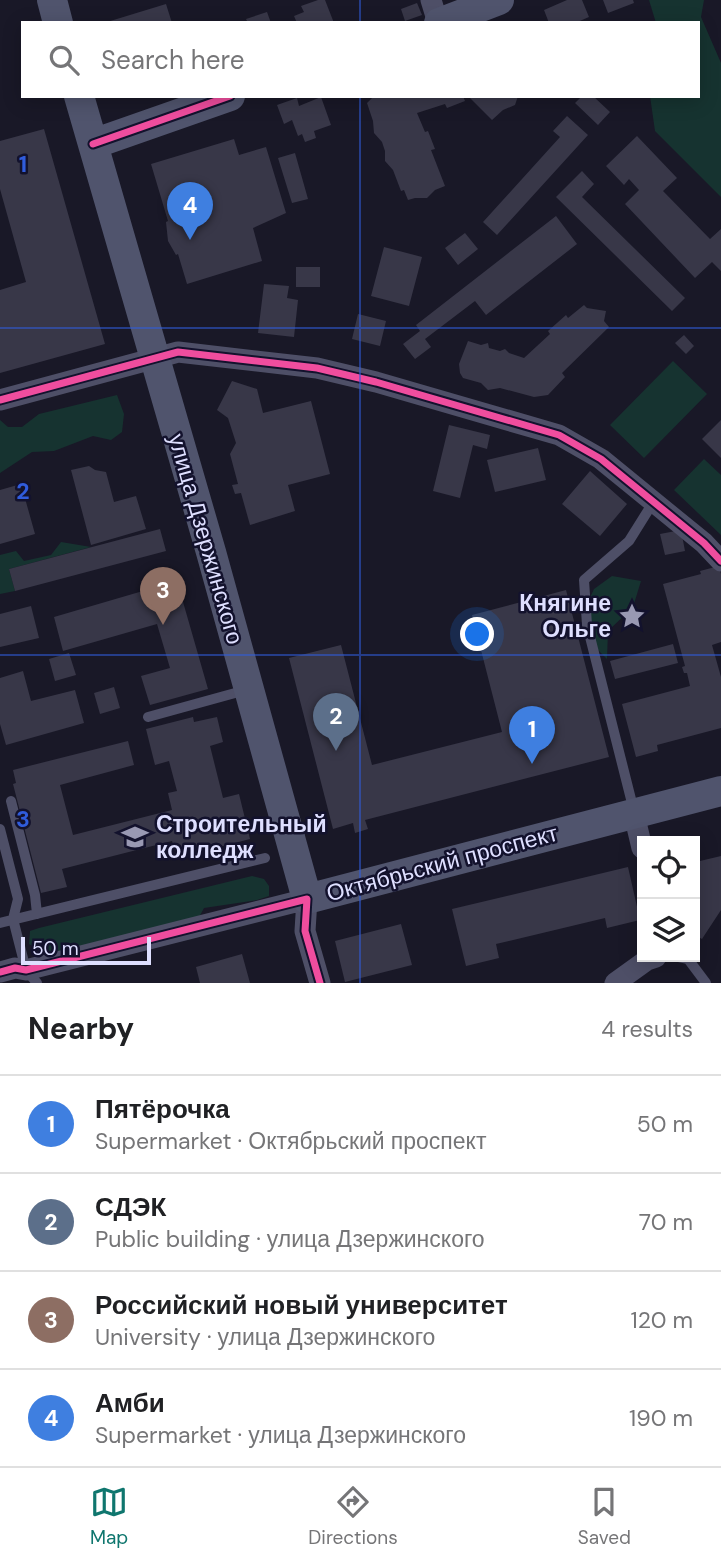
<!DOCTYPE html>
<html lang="en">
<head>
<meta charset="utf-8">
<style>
	:root { --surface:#fff; --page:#f6f6f6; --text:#202124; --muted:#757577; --line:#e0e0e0; --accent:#0f766e }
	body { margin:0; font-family:"DM Sans",sans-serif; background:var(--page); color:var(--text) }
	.controls { position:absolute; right:21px; bottom:21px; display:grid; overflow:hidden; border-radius:0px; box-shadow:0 4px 18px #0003 }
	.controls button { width:63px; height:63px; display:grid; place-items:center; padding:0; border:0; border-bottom:2px solid var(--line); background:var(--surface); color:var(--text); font:35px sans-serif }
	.scale { position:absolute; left:21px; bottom:18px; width:130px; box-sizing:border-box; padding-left:7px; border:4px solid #dedfff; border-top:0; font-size:19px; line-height:24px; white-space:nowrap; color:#dedfff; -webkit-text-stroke:5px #13122d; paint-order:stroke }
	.you { position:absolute; left:478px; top:635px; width:24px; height:24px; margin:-18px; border:5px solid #fff; border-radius:50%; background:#1a73e8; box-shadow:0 0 0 10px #1a73e833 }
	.badge { display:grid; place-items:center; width:46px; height:46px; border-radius:50%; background:var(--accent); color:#fff; font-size:23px; font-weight:700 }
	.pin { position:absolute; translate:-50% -58px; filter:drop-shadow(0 2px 4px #0008) }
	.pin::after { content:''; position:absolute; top:37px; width:24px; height:21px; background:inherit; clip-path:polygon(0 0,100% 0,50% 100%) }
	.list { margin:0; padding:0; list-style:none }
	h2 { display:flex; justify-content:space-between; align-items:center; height:91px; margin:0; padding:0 28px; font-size:30px }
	h2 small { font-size:23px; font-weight:400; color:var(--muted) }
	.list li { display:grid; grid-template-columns:46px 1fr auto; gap:21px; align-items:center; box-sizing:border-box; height:98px; padding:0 28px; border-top:2px solid var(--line) }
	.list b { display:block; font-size:26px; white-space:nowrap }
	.list p { margin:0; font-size:23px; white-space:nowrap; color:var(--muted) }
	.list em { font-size:23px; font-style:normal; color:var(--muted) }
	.icon { flex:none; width:38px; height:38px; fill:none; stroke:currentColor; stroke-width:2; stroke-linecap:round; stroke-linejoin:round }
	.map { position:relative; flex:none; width:721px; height:983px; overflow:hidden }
	.search { position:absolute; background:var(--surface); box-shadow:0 4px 18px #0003; left:21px; right:21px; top:21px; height:77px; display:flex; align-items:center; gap:18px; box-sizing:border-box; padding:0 24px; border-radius:0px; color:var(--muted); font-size:26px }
	.sheet { height:483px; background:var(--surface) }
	nav { display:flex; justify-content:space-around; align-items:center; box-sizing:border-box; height:98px; border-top:2px solid var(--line); background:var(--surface); font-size:19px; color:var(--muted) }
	nav a { display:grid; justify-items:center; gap:4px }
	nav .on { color:var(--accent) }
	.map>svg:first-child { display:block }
</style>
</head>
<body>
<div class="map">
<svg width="721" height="983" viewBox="0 0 721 983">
	<rect width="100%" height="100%" fill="#191827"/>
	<!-- green -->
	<path fill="#163330" d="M649,0H704L701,17L721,63V197L655,131L650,96H698V23H656Z
		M673,361L707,394L644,458L610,425Z
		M117,395L124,414L122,432L111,440L93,436L54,451L32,452L0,473V420L8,427H22L39,414Z
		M704,459L721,475V535L674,490Z
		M61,542L91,547L9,569L15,591L0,594V555L16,551L24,561L51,555Z
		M612,576L641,581L633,607L608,631L607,659L597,649L590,623L589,600L594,589Z
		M252,876L264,879L269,886V896L257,900L204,908L196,923L51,959L29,944L30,931L39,928Z"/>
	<!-- building -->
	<path fill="#383748" d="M318,0H325L334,23H297L294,16L304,12L301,6Z
		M567,0H582L589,17L575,23H549L544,10Z
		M603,0H633L634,3L608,13Z
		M417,3L422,15L405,21L401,9Z
		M166,4L172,23H107V22Z
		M267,12L271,23H248L246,19Z
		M374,96H463L465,101L447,108L445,104L417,113L425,132L428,131L435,149L431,150L445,186L435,190L427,198H415L408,200L404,190L401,191L393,170L385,161V151L382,142L374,133L373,121L367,103Z
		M468,96H518L515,105L503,110L492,120Z
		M582,96H593L610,112L598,125L575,103Z
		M321,97L331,125L314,131L316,138L305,142L302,134L298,136L292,120L284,124L277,105L297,98L299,106Z
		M567,116L588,135L497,235L483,222L560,137L553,131Z
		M44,129L105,344L0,373V290L26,282L0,189V141Z
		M637,136L677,178L663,191L710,239L721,229V271L712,262L695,278L625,204L639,190L629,179L624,185L606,166Z
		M234,139L239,155L266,147L286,213L253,228L262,261L187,284L178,254L176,255L168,241L166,222L168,221L151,164Z
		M295,153L308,199L292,203L278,158Z
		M582,171L594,184L582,197L685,298L672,311L556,197Z
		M556,216L577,244L486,315L475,301L425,339L431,347L415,359L403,344L420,331L416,325Z
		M465,233L478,249L458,265L445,248Z
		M384,247L422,257L409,306L371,296Z
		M296,267H320V287H296Z
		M264,284L289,286L287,298L298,300L294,337L258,333Z
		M584,305L587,308L606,311L604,321L609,327L562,373L565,377L548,395L534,397L500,388L488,390L481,383L463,378L460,373L459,364L468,341L481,345L488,343L489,348L500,351L505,349L509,353L524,358L550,334L548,331L566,315L568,318Z
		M358,314L386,321L380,346L352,339Z
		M684,335L694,346L686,354L675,343Z
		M232,381L257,389L263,413L311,401L330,474L288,485L295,511L250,525L241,493L235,494L232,485L238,484L230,454L236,443L228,418L217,410Z
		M721,420V458L702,439Z
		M449,425L490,435L487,449L473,445L460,498L433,491Z
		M538,448L546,480L495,492L487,460Z
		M89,466L95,470L106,472L114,502L136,496L146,529L91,545L71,470Z
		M590,471L627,504L600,536L562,504Z
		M21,484L35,534L0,544V490Z
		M160,529L166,551L15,591L9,569Z
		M681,530L685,551L665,555L660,534Z
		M719,566L721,574V642L712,645L721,677V728L657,745L658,751L636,757L622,704L690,686L687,673H684L682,667L685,666L663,584L701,574L700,571Z
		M177,581L208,689L150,705L141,676L170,668L157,624L63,651L54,617Z
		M566,590L609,757L365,820L368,829L355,833L353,823L333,829L289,658L341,645L372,765L502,732L472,615Z
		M31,606L39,638L0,647V614Z
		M673,644L678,663L615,679L610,661Z
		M69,653L76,675L55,681L49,659Z
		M23,671L31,701L75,690L84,723L6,745L0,724V678Z
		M114,687L120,708L100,714L94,693Z
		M193,717L194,722L217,717L223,742L210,746L223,798L239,794L250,839L177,858L172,841L62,869L67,887L41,893L13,784L16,783L13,770L128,741L134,765L60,785L73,835L172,810L168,793L177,791L169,761L155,765L146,729Z
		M721,856V910L702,939L695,935V870L700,861Z
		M628,867L640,920L607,928L605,918L496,944L499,958L466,966L452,909Z
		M401,924L412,965L345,982L335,941Z
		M242,954L250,983H200L196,967Z"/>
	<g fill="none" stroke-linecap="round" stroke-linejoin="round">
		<!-- lane -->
		<path stroke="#4e4f67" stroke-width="10" d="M148,717L246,690
			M11,801L35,895L37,914
			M634,811L587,625L584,580L629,541L654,501
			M0,829L18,899L13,919L26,970L37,983
			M0,923L265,858
			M679,957L688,959L706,983"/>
		<!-- street -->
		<path stroke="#4e4f67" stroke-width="21" d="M431,0L438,23
			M0,400L178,352L317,368L376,382L559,435L601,459L704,543L721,561
			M634,814L642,848
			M0,972L15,968L26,970L307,899L305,931L320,983
			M615,983L647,960L656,957"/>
		<!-- secondary -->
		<path stroke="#50546d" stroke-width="30" d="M52,0L58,23
			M439,23L499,0
			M79,96L211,552L307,899L721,791
			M93,144L230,96"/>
		<!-- cycleway casing -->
		<g stroke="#13122d" stroke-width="11">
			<path id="cycleway" d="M93,144L230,96
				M0,400L178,352L317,368L376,382L559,435L601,459L704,543L721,561
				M0,972L15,968L26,970L307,899L305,931L320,983"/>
		</g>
		<!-- cycleway -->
		<use href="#cycleway" stroke="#ef4d9e" stroke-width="7"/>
	</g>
	<!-- grid -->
	<path fill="none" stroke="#305cdc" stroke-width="2" stroke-opacity="0.55" d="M360,0V23M360,96V983M0,328H721M0,655H721"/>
	<!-- icons -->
	<defs>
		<g id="sight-bare" transform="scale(2.1)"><path d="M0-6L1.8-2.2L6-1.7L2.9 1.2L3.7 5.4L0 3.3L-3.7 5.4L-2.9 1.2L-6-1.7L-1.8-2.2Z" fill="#9999b3" stroke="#13122d" stroke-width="2.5" paint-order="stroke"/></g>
		<g id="university-bare" transform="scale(2.1)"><path d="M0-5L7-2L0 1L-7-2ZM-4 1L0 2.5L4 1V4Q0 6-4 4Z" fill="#9999b3" stroke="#13122d" stroke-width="2.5" paint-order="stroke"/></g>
	</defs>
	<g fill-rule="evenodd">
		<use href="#sight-bare" x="632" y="616"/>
		<use href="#university-bare" x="135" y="837"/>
	</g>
	<g text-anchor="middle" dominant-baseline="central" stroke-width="5" stroke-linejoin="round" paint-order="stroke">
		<!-- street labels -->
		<g font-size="23" fill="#dedfff" stroke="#13122d">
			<text transform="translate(206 539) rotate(74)">улица Дзержинского</text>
			<text transform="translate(442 863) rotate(-15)">Октябрьский проспект</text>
		</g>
		<!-- poi labels -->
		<g font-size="23" font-weight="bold" fill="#dedfff" stroke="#13122d" text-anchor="end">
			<text x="611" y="603">Княгине<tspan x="611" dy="26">Ольге</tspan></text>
			<text x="156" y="824" text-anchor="start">Строительный<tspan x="156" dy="26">колледж</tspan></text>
		</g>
	</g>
	<g font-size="23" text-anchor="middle" font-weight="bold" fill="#305cdc" stroke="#13122d" stroke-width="5" stroke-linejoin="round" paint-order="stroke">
		<text x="23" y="172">1</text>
		<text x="23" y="499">2</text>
		<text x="23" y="827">3</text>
	</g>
</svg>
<div class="controls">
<button><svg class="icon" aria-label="locate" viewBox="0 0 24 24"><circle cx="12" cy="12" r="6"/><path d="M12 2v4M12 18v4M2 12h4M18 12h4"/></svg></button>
<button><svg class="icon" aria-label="layers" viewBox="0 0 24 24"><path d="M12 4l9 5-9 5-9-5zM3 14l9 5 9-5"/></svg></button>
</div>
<div class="scale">50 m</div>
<div class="you"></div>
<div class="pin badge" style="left:532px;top:764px;background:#3f7fe0">1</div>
<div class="pin badge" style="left:336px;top:751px;background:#5c6f8a">2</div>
<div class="pin badge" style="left:163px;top:625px;background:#8d6e63">3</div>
<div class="pin badge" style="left:190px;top:240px;background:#3f7fe0">4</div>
<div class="search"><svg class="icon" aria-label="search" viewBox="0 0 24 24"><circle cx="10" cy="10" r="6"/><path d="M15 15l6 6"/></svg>Search here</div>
</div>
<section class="sheet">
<h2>Nearby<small>4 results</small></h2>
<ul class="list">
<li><span class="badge" style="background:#3f7fe0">1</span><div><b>Пятёрочка</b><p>Supermarket · Октябрьский проспект</p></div><em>50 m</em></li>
<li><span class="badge" style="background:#5c6f8a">2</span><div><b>СДЭК</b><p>Public building · улица Дзержинского</p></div><em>70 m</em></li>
<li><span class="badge" style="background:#8d6e63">3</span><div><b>Российский новый университет</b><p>University · улица Дзержинского</p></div><em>120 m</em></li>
<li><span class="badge" style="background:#3f7fe0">4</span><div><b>Амби</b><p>Supermarket · улица Дзержинского</p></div><em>190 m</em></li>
</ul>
</section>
<nav>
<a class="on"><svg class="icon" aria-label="map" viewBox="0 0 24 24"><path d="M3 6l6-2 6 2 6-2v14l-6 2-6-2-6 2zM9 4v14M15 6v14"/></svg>Map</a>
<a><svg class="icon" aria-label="directions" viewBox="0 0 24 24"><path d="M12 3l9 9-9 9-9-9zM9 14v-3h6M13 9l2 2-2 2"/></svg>Directions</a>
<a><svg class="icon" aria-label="saved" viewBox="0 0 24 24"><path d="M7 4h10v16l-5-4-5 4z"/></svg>Saved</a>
</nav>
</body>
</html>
